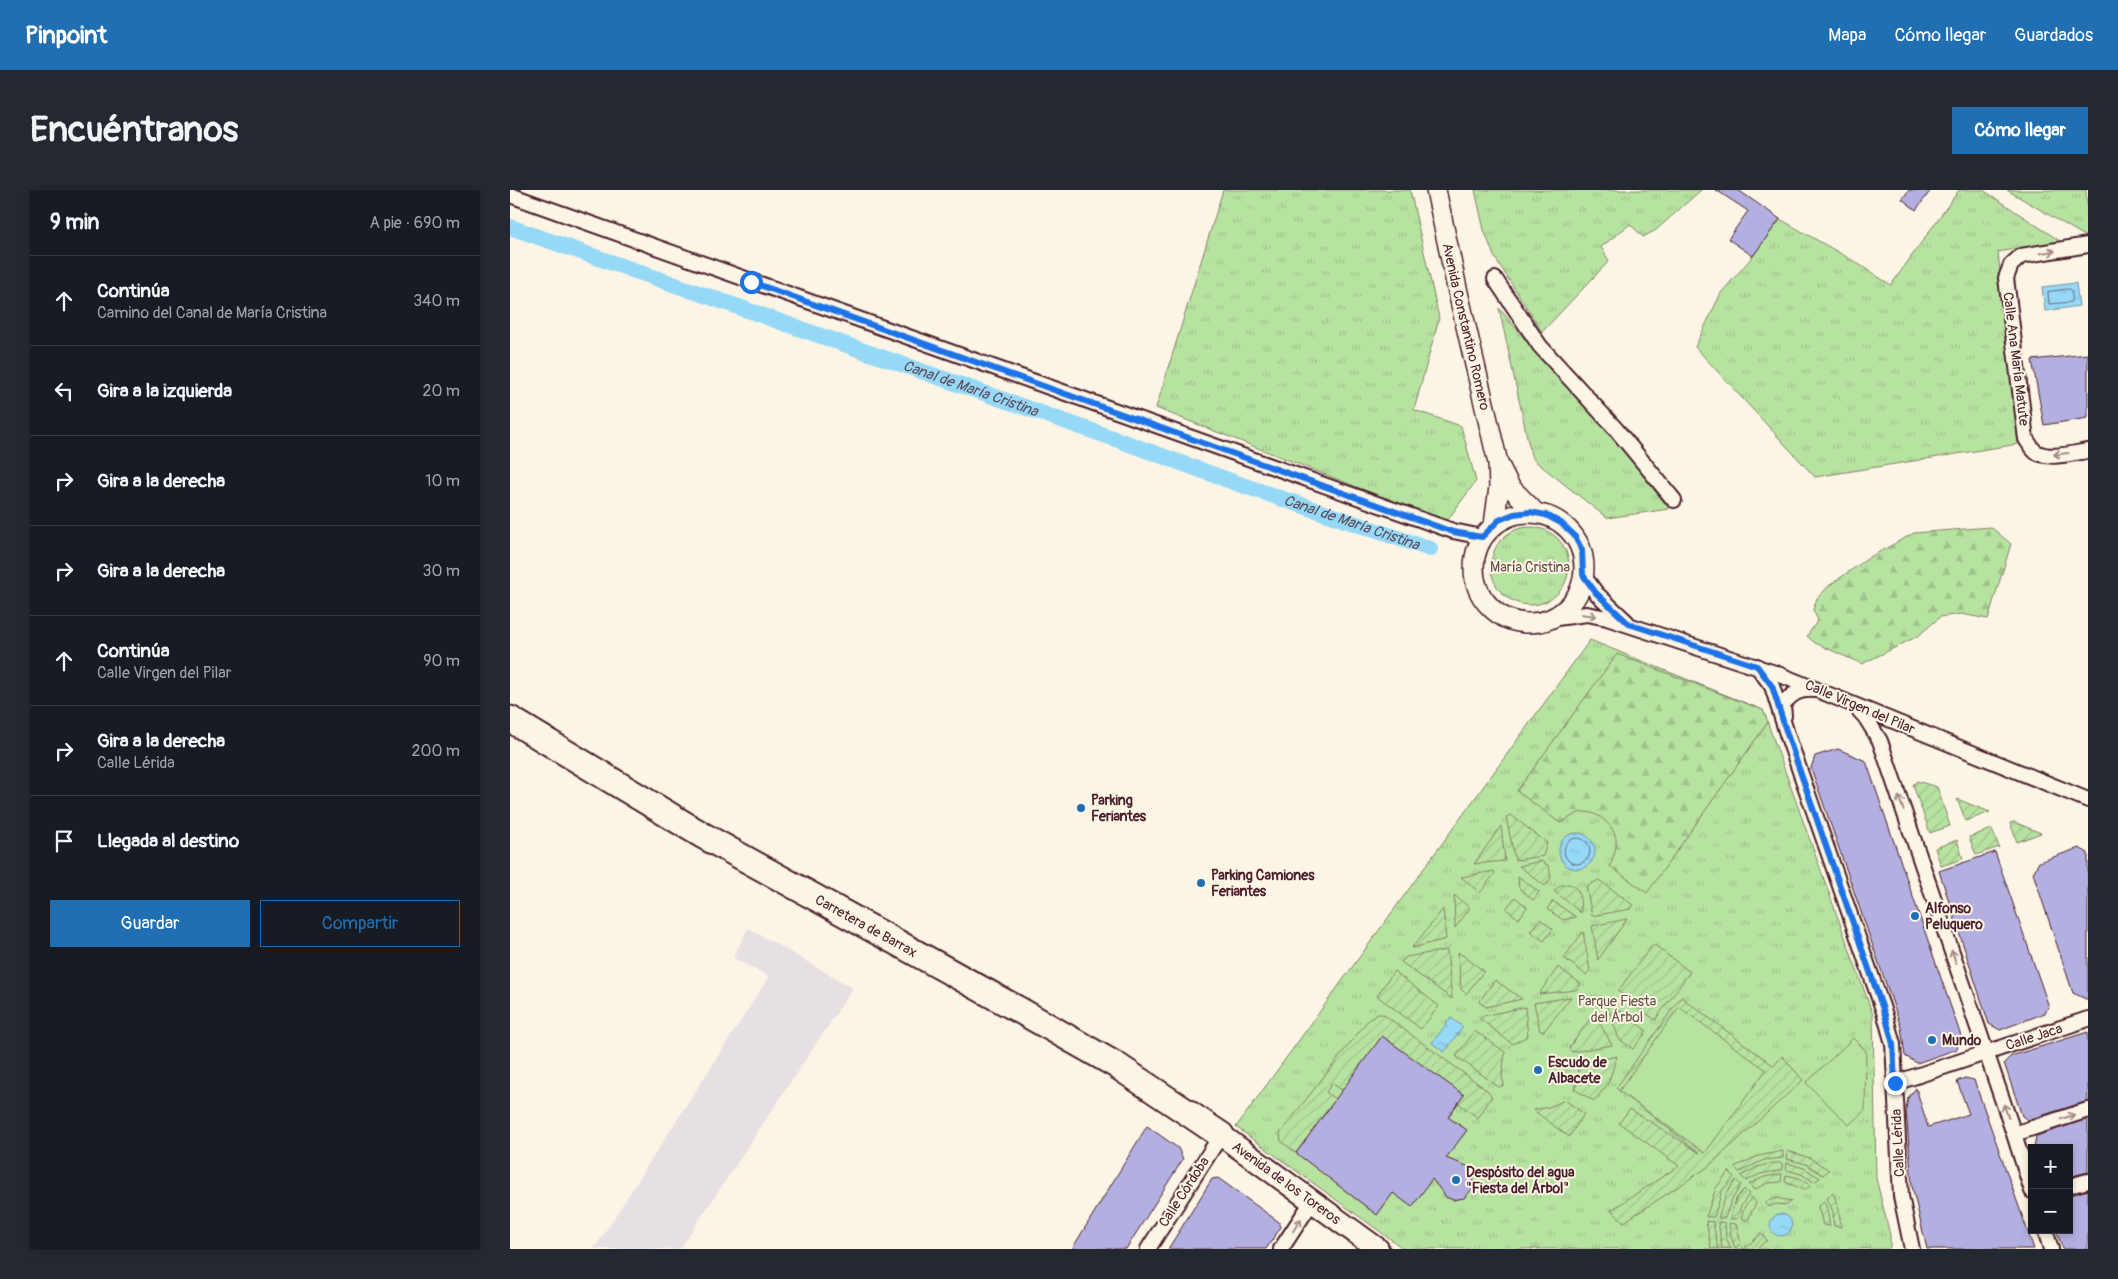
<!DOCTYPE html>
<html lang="es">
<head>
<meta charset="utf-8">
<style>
	:root { --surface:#171b24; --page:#242831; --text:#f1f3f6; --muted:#9ea1a6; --line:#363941; --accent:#1f6fb2 }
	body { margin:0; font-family:Pangolin,sans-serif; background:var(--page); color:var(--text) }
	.controls { position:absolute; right:15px; bottom:15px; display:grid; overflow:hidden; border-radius:0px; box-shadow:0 2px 8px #0003 }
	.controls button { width:45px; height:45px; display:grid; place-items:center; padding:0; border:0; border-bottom:1px solid var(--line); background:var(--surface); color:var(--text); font:25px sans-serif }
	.stop { position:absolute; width:15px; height:15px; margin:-11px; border:4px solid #1a73e8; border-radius:50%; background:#fff }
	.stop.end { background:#1a73e8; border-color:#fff; box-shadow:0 1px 5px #0008 }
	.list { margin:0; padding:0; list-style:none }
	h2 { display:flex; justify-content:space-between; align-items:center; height:65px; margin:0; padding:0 20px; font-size:21px }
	h2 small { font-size:16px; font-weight:400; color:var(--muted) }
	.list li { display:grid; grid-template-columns:32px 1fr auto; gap:15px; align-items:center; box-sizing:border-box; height:90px; padding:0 20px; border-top:1px solid var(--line) }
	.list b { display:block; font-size:19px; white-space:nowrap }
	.list p { margin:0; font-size:16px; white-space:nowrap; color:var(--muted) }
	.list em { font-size:16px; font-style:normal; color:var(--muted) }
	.actions { display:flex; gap:10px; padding:15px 20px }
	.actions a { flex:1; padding:11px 0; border:1px solid var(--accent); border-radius:0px; text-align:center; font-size:18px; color:var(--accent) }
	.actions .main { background:var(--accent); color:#fff }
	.icon { flex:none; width:28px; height:28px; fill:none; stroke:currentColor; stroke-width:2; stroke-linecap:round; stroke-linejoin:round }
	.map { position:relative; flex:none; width:1578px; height:1059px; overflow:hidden; border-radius:0px }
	header { display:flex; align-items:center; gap:30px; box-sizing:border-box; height:70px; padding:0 25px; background:var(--accent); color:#fff }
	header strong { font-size:24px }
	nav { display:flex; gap:28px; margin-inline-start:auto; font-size:18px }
	.intro { display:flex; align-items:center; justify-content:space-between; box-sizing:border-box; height:120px; padding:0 30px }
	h1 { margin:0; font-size:35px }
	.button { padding:12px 22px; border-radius:0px; background:var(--accent); color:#fff; font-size:18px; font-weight:700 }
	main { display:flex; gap:30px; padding:0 30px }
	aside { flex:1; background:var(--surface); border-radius:0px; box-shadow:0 2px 8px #0003 }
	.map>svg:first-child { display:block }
</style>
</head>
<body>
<header>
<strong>Pinpoint</strong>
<nav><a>Mapa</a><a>Cómo llegar</a><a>Guardados</a></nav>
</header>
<div class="intro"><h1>Encuéntranos</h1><a class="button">Cómo llegar</a></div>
<main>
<aside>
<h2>9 min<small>A pie · 690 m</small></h2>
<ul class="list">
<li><svg class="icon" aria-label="ahead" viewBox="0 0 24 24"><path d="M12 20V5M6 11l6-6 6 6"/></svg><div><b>Continúa</b><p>Camino del Canal de María Cristina</p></div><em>340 m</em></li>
<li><svg class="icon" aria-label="left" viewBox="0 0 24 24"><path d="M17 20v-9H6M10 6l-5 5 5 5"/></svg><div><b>Gira a la izquierda</b></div><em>20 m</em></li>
<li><svg class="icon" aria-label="right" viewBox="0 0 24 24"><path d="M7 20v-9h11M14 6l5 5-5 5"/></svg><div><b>Gira a la derecha</b></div><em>10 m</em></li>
<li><svg class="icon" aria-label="right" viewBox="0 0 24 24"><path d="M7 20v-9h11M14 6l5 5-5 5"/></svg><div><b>Gira a la derecha</b></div><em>30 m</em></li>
<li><svg class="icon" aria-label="ahead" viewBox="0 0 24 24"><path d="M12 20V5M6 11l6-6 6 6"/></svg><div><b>Continúa</b><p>Calle Virgen del Pilar</p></div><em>90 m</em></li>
<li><svg class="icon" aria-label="right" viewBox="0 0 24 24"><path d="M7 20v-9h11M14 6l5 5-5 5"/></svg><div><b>Gira a la derecha</b><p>Calle Lérida</p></div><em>200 m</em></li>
<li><svg class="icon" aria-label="arrive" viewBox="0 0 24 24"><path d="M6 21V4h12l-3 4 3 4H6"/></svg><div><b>Llegada al destino</b></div></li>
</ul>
<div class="actions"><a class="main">Guardar</a><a>Compartir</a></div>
</aside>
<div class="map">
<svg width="1578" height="1059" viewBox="0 0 1578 1059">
	<defs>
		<pattern id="grass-tufts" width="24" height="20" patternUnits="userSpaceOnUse" patternTransform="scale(1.25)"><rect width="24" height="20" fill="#b7e3a1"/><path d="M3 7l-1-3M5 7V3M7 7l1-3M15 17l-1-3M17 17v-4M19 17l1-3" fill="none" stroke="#9fc28b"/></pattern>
		<pattern id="forest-firs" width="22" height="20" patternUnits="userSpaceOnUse" patternTransform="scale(1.25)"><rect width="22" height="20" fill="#b7e3a1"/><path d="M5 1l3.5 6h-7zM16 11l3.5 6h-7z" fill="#9fc28b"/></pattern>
		<pattern id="garden-furrows" width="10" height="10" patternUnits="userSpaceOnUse" patternTransform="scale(1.25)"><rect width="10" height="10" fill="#b7e3a1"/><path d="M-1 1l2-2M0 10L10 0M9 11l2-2" fill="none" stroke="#9fc28b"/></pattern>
		<pattern id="water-ripples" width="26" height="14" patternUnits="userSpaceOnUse" patternTransform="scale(1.25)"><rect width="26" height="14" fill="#95d9f7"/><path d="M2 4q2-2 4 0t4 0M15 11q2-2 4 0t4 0" fill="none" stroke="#82bad4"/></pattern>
	</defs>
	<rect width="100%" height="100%" fill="#fcf5e5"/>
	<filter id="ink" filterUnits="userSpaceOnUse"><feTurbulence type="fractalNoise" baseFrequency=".02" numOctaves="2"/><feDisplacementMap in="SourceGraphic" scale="10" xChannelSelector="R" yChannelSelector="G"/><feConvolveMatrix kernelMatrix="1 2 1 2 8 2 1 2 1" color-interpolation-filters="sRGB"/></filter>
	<g filter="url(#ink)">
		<!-- built -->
		<path fill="#e6e0e4" d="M238,738L343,798L170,1059H84L262,782L258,786L223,768Z"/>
		<!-- grass -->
		<path fill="url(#grass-tufts)" stroke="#808166" d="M713,0H900L929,128L904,220L951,236L966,291L936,332L646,218Z
			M965,0H1191L1146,40L1133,47L1120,34L1091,57L1099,71L1032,142L984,66L974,40Z
			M1449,0H1473L1550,51L1488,62L1508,254L1305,287L1185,157L1211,103L1243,66L1270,29L1342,70L1381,95Z
			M1497,0H1576L1578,48Z
			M989,118L1038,177L1091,231L1159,319L1097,328L1025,271L1021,265Z
			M981 376a39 39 0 1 1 78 0a39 39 0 1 1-78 0Z
			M1080,450L1253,520L1363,825L1366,988L1380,1045V1057L1378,1059H894L726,937Z"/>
		<!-- forest -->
		<path fill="url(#forest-firs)" stroke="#808166" d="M1481,337L1501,354L1478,429L1451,424L1430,427L1408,446L1352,474L1305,453L1297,446L1308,430L1303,420L1307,408L1320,395L1360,367L1404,343Z
			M1107,464L1253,520L1258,532L1137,703L1100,676C1103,668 1107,658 1106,649C1104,636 1089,622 1075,622C1067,622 1058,629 1050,633L1007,601Z"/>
		<!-- garden -->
		<path fill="url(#garden-furrows)" stroke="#808166" d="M1407,591L1427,597L1440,636L1420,643L1403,595Z
			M1447,609L1480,622L1456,631Z
			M1001,625L1037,653L1033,666L1005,670L996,627Z
			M1504,632L1531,643L1507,652L1500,633Z
			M991,636L995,671L964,674Z
			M1482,639L1489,657L1466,665L1459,647Z
			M1447,650L1453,669L1431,676L1425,658Z
			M1031,671L1039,676L1041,688L1035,696L1009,676Z
			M984,681L985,683L970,703L951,687Z
			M1008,686L1029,702L1023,710L1009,698Z
			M1089,690L1123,715L1120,719L1082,726L1076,696Z
			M1058,694C1072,697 1070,711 1071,723L1044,701L1051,695Z
			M944,705L960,718L945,738Z
			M1005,707L1017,717L1009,729L996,719Z
			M1043,711L1066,727L1053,730L1037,719Z
			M933,719L936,749L902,758Z
			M1030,729L1043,739L1034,751L1020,741Z
			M1117,729L1088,770L1082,736Z
			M1073,742L1080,780L1076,785L1054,768Z
			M1143,754L1180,782L1145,830L1108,801Z
			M937,760L942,809L891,772L896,767Z
			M948,762L974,781L956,804L951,799Z
			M1048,777L1071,794L1066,800L1029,804Z
			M884,781L929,816L911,839L867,806Z
			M985,790L1012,809L976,817L969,812Z
			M1061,807L1034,841H1030L1024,813Z
			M1171,807L1264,876L1272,866L1293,890L1198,977L1114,1032L1101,1020L1169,976L1109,933L1120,919L1190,963L1106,898Z
			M1095,810L1137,841L1123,859L1109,849Z
			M1015,817L1018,846L1002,854L968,827Z
			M1084,823L1102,855L1062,862L1059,858Z
			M868,824H873L978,901L982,907L968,928L948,913L833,901L822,893L816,902L826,910L786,963L771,951L770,943L858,830Z
			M965,841L995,862L992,886L994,895L989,897L946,866Z
			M1107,866L1098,894L1084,911L1064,899L1069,886L1067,875Z
			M1055,910L1074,924L1059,947L1023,920L1039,917Z
			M1273,961V968L1254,970L1229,982L1224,977L1248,966Z
			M1278,961L1300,968L1319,980L1313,985L1296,974L1277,969Z
			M1264,973H1272V980L1250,984L1236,991L1231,986L1247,977Z
			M1277,973L1294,978L1310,988L1304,992L1291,984L1276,980Z
			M1219,981L1224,987L1212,1001L1204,1027H1196L1206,998Z
			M1272,984L1271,992L1257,993L1244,1000L1239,994L1254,987Z
			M1276,985L1289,988L1301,995L1295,1000L1275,992Z
			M1226,990L1231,995L1221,1011L1215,1028H1208L1216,1004Z
			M1234,999L1239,1004L1231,1016L1227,1029H1220L1226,1009Z
			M1323,1003L1329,1020L1331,1037L1324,1036L1323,1022L1317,1008Z
			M1242,1007L1246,1013L1238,1030L1231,1029L1234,1018Z
			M1266,1008L1282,1011L1277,1015L1266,1014L1259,1017L1255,1012Z
			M1314,1011L1317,1019L1320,1036L1313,1035L1308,1016Z
			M1196,1031L1203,1032L1208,1059H1201Z
			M1208,1032L1215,1033L1216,1047L1221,1059L1212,1058Z
			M1219,1033L1226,1034L1231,1053L1225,1058L1221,1046Z
			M1251,1044L1257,1050L1247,1059H1234Z"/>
		<!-- pitch -->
		<path fill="#b7e3a1" stroke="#808166" d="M1169,817L1256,880L1195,963L1109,901Z
			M1343,848L1356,861L1355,920L1339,935L1296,893Z"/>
		<!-- water -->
		<path fill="url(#water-ripples)" stroke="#778fa5" d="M1566,93L1569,116L1535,121L1532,97Z
			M1049 661a18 18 0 1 1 36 0a18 18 0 1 1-36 0Z
			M941,828L953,837L934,862L922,853Z
			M1260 1035a11 11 0 1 1 22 0a11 11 0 1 1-22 0Z"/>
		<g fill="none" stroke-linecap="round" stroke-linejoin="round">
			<!-- shore -->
			<path stroke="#68697d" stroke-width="1" d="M1560,99L1562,101V112L1539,114L1538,102Z
				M1054 661a13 13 0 1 1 26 0a13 13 0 1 1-26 0Z"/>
			<!-- canal -->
			<path stroke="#95d9f7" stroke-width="16" id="s1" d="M0,37L611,251L729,294L920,359"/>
		</g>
		<!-- building -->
		<path fill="#b3afe0" stroke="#4a1f2b" d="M1206,0H1228L1270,29L1243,66L1218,49L1238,21Z
			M1399,0H1421L1406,20L1392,9Z
			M1578,164V228L1534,235L1522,170Z
			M1328,559L1356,571L1451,846L1447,859L1407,873L1395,866L1391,837L1301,578L1305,566Z
			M1569,658L1578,663V810L1563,803L1523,683L1529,672Z
			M1485,662L1539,817L1535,823L1490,840L1479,834L1429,681Z
			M1578,842V911L1518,930L1512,926L1494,873L1501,866Z
			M872,846L954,905L938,927L957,940L936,968L957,976L963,984V998L954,1008L943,1010L936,1007L922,989L902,1017L883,1003L867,1025L786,963Z
			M1455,888L1464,890L1524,1059H1417L1402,996L1396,919L1398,908L1406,898L1418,937L1459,924L1447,891Z
			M1578,929V982L1559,987V958H1524L1526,946Z
			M637,936L668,958L673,969L616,1059H562Z
			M708,988L769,1032L771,1037L756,1059H658L702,989Z
			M1578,1000V1059H1553L1546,1040H1559V1005Z"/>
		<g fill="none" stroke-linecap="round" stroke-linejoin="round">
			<!-- street casing -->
			<g stroke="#4a1f2b" stroke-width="18">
				<path id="street" d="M0,5L943,341L972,347
					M1578,55L1511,66L1501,75L1496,88L1516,249C1519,253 1522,259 1526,262C1540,270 1563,263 1578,261
					M985,89L1030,156L1105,238L1164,310
					M1073,385L1086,403L1117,432
					M1039,429L1077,424L1097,428L1268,484L1578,610
					M1247,476L1262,496L1277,544L1375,825L1383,854L1391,1006L1402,1059
					M1346,517L1356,528L1370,551L1504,944L1522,1001
					M1274,526L1273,514C1283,503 1289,499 1304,500
					M1385,893L1578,829
					M1504,944L1578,920
					M1559,996L1578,991
					M1535,1040L1541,1059
					M638,1059L711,945
					M771,1059L803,1010"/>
			</g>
			<!-- secondary casing -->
			<g stroke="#4a1f2b" stroke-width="22">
				<g id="secondary">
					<path id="s2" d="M926,0L947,98L988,273L989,297L984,335"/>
					<path d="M990,277L1000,297L1026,323"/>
					<circle cx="1019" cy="378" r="55"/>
				</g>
			</g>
			<!-- primary casing -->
			<g stroke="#4a1f2b" stroke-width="25">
				<g id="primary">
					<path id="s3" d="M711,945L868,1059"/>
				</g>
			</g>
			<!-- highway casing -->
			<g stroke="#4a1f2b" stroke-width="29">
				<g id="highway">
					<path id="s4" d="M0,529L192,645L511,821L606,875L711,945"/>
				</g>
			</g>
			<!-- street -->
			<use href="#street" stroke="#fcf5e5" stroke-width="14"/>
			<!-- secondary -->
			<use href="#secondary" stroke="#fcf5e5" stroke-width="19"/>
			<!-- primary -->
			<use href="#primary" stroke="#fcf5e5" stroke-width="21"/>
			<!-- highway -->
			<use href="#highway" stroke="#fcf5e5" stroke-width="25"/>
		</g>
		<!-- one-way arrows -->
		<defs><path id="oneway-shaft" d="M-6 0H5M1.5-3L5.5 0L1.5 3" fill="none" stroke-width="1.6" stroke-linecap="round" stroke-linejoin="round" transform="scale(1.25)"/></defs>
		<g stroke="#a38a88">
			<use href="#oneway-shaft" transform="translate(1538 62) rotate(-9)"/>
			<use href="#oneway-shaft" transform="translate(1551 264) rotate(173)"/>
			<use href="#oneway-shaft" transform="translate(1079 425) rotate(6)"/>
			<use href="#oneway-shaft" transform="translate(1391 613) rotate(-109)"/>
			<use href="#oneway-shaft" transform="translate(1444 767) rotate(-109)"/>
			<use href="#oneway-shaft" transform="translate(1496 921) rotate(-109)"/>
			<use href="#oneway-shaft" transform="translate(1558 927) rotate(-18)"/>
			<use href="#oneway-shaft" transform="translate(787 1035) rotate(-57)"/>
		</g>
	</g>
	<g fill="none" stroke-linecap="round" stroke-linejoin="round" filter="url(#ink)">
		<!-- route -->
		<path stroke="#1a73e8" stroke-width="6" d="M241,92L943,342L972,347L989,330L1004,324L1020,322L1036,325L1051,333L1064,345L1072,360L1073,385L1086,403L1119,434L1247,476L1262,496L1277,544L1375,825L1383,854L1385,893"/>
	</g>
	<!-- markers -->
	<g fill="#1f6fb2" stroke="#fcf5e5" stroke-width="2">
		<circle cx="571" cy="618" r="5"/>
		<circle cx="691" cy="693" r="5"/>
		<circle cx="1405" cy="726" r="5"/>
		<circle cx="1422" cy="850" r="5"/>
		<circle cx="1028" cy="880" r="5"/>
		<circle cx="946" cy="990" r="5"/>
	</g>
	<g text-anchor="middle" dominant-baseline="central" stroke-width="4" stroke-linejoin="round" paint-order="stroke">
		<!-- street labels -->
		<g font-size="14" fill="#4a1f2b" stroke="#fcf5e5">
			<text stroke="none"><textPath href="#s2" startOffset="140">Avenida Constantino Romero</textPath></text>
			<text transform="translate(1506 169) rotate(83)">Calle Ana María Matute</text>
			<text transform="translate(1350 517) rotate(23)">Calle Virgen del Pilar</text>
			<text stroke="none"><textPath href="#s4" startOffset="412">Carretera de Barrax</textPath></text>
			<text transform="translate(1524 847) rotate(-18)">Calle Jaca</text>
			<text transform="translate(1388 953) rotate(-93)">Calle Lérida</text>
			<text stroke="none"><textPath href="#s3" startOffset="81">Avenida de los Toreros</textPath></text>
			<text transform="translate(674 1002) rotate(-57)">Calle Córdoba</text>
		</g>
		<!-- park labels -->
		<g font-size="14" fill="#655048" stroke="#fcf5e5">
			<text x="1020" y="377">María Cristina</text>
			<text x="1107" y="811">Parque Fiesta<tspan x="1107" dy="16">del Árbol</tspan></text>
		</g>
		<!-- poi labels -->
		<g font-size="14" font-weight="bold" fill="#4a1f2b" stroke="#fcf5e5" text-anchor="start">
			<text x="581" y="610">Parking<tspan x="581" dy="16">Feriantes</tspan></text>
			<text x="701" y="685">Parking Camiones<tspan x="701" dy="16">Feriantes</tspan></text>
			<text x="1415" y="718">Alfonso<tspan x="1415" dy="16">Peluquero</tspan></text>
			<text x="1432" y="850">Mundo</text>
			<text x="1038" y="872">Escudo de<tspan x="1038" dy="16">Albacete</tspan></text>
			<text x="956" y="982">Despósito del agua<tspan x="956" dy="16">"Fiesta del Árbol"</tspan></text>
		</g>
		<!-- water labels -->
		<g font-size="15" font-style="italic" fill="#5d4e5e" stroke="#fcf5e5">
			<text stroke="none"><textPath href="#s1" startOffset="488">Canal de María Cristina</textPath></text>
			<text stroke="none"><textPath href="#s1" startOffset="892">Canal de María Cristina</textPath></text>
		</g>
	</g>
</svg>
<div class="controls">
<button>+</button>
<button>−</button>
</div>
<div class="stop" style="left:241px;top:92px"></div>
<div class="stop end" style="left:1385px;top:893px"></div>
</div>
</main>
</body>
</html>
